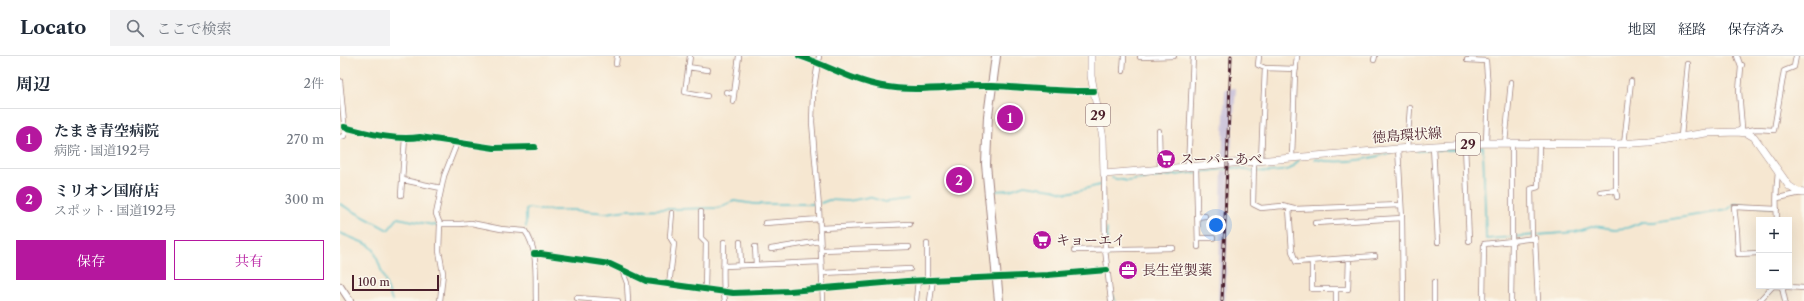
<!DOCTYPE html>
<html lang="ja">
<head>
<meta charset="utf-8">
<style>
	:root { --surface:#fff; --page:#f2f2f3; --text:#1f2937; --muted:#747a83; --line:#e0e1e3; --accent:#b5179e }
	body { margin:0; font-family:"Libre Caslon Text","Noto Serif JP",serif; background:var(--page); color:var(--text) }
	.controls { position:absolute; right:12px; bottom:12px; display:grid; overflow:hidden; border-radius:0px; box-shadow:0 4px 16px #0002 }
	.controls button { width:36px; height:36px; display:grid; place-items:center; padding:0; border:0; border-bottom:1px solid var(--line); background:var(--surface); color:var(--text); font:20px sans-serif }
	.scale { position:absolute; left:12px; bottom:10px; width:87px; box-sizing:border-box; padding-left:4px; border:2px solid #4a1f2b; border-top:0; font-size:11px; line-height:14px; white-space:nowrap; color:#4a1f2b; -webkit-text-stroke:3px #fbf7ec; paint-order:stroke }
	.you { position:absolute; left:876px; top:169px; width:14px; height:14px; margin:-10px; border:3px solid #fff; border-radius:50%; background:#1a73e8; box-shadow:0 0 0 6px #1a73e833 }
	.badge { display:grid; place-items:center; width:26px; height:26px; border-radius:50%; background:var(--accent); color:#fff; font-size:13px; font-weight:700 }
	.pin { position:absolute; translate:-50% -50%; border:2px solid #fff; box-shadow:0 1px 4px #0006 }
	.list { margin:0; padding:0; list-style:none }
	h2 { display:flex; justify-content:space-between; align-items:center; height:52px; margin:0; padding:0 16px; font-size:17px }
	h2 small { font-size:13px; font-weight:400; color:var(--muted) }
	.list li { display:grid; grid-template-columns:26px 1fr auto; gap:12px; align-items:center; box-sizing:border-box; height:60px; padding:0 16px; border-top:1px solid var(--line) }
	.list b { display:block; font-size:15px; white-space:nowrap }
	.list p { margin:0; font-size:13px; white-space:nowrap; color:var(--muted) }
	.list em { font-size:13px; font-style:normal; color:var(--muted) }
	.actions { display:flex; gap:8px; padding:12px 16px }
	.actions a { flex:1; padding:9px 0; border:1px solid var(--accent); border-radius:0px; text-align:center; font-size:14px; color:var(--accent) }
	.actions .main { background:var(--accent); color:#fff }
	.icon { flex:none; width:22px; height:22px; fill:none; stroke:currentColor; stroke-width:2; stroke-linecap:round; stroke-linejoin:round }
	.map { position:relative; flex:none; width:1464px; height:245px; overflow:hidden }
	header { display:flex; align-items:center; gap:24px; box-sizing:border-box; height:56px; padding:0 20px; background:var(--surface); border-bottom:1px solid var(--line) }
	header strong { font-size:19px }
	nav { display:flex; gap:22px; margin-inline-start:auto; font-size:14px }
	.search { width:280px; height:36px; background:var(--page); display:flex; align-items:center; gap:10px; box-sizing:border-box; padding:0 14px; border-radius:0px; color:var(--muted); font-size:15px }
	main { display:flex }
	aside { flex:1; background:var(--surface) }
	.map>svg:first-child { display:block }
</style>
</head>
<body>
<header>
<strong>Locato</strong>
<div class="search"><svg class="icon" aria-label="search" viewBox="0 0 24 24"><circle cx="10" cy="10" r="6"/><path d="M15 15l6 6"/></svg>ここで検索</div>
<nav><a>地図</a><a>経路</a><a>保存済み</a></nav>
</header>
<main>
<aside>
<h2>周辺<small>2件</small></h2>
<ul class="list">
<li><span class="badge">1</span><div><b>たまき青空病院</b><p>病院 · 国道192号</p></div><em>270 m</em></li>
<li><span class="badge">2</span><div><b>ミリオン国府店</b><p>スポット · 国道192号</p></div><em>300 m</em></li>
</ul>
<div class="actions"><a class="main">保存</a><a>共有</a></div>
</aside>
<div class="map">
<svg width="1464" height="245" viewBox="0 0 1464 245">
	<rect width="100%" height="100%" fill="#fbf7ec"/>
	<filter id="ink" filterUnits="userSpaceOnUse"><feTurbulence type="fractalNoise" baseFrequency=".025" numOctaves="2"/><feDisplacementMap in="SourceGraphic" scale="8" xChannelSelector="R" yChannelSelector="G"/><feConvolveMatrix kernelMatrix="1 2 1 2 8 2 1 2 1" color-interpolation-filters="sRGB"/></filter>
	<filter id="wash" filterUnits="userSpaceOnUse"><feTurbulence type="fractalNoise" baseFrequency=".012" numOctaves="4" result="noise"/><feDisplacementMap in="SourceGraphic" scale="16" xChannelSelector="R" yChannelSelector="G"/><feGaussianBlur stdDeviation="0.9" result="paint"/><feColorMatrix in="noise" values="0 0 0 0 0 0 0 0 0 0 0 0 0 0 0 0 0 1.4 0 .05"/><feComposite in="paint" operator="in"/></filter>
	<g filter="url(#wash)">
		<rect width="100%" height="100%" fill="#f6e7d1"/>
		<!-- industrial -->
		<path fill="#c8bfd8" d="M896,32L890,110L882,111L885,33Z
			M882,115H890L885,245H878Z"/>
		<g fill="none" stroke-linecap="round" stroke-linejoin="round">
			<!-- stream -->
			<path stroke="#4fbdc7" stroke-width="1.5" d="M1095,94H1123
				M1127,94L1143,91L1146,183L1235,176L1255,170L1274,173L1287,172L1302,166H1314L1387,154L1395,148L1433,150
				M1077,95L1091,94
				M975,103C999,109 1026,104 1050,97
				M772,122L787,125L893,112C907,115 936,118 950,113C954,111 956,107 959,104
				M653,135L670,134L684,129L713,133L727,137L760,129
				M481,147L489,144L509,145L529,141L545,146L568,143
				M0,148L48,174L58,162L98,170
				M186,171V154L189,152L200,154H234L266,157L287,154L378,152L394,145L415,148H477
				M767,173V189
				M0,177L29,189L34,194L52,245
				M768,197V201
				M773,239L775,245"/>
		</g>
	</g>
	<g filter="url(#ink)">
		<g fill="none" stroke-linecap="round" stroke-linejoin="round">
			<!-- minor casing -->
			<g stroke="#a0837e" stroke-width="6">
				<path id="minor" d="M350,0L345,36L367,40
					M459,0C487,9 513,25 542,30C578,37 614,29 651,30C685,31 720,36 754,35
					M479,0L473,38L472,66L479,152L483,245
					M919,0L918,9L925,12
					M1397,0L1401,11L1402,9
					M800,1L834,0
					M1034,4L1035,0
					M1127,4L1146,5L1148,32L1146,87
					M276,8L277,0
					M348,11L368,14
					M783,15L784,0
					M0,25L5,77L4,80L0,81
					M386,36L394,38
					M393,46L399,0
					M4,71C28,77 55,85 80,81L154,92L195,91
					M819,75L820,115
					M1404,75L1417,73L1434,74L1444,15L1454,11L1456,0
					M1397,76L1402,72L1399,35L1401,11
					M1341,80L1348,8
					M1165,87L1171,26
					M1172,87V185L1195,182L1198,245
					M1276,88V134
					M1284,88L1291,25
					M1125,89L1129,185
					M1093,90L1098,186
					M1058,92L1062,162L1063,245
					M1067,92L1070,52
					M952,101L955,18L957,0
					M921,104L925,12L956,13
					M914,105L913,148L921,152L942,150L954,153L1061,149
					M856,111L858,191
					M848,112L853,0
					M764,118L765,193L771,245
					M63,124L101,132
					M1260,136L1276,134L1277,141
					M61,139L65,82
					M1438,142L1461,137
					M949,152L952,195L956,206L1035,200
					M361,156V182L366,187L365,232
					M857,161L865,160
					M1437,164C1436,148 1436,132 1438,115
					M425,167L480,163
					M975,167L1062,162
					M100,168H120L131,167L161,173L185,175C199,194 195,223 196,245
					M480,172L570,168
					M858,182H873
					M1192,183L1191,133L1198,131L1199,88
					M384,186C384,204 382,228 385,245
					M400,186L401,209
					M587,188V224
					M415,191L416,208
					M431,193L480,185
					M481,194L569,191
					M735,194L833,192
					M1419,197L1398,198L1397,176L1394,151L1437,153
					M194,198H201L270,208L306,225L393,237L450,235L567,225L708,219L767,214
					M972,205V233H1008L1009,202
					M384,210L481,206
					M282,214L287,227L288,245
					M482,217L570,213
					M1094,226V245
					M329,229L334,188L330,181L332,157
					M1433,230L1464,232
					M1442,231L1445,245
					M237,242L278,245
					M100,245L103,217L99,195L100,168L96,158L104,120L117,87
					M576,245L578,224
					M590,245L593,223
					M996,245V233
					M1143,245L1144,188L1172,185L1171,245
					M1419,245L1433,230"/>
			</g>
			<!-- tertiary casing -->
			<g stroke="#a0837e" stroke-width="8">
				<path id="tertiary" d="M0,230L10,245"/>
			</g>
			<!-- primary casing -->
			<g stroke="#a0837e" stroke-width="8">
				<path id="primary" d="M751,0V20L763,82L764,118L1093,90L1146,87L1278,88L1309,86L1366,77L1397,76L1407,77L1414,81L1449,130L1458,136L1464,137"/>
			</g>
			<!-- trunk casing -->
			<g stroke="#a0837e" stroke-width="10">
				<path id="trunk" d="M656,0L648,60L646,108L659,245"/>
			</g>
			<!-- minor -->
			<use href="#minor" stroke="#fff" stroke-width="4.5"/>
			<!-- tertiary -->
			<use href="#tertiary" stroke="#fff" stroke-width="6"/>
			<!-- primary -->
			<use href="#primary" stroke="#fff" stroke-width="7"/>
			<!-- trunk -->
			<use href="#trunk" stroke="#fff" stroke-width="8"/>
			<!-- rail casing -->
			<g stroke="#4a1f2b" stroke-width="3">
				<path id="rail" d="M882,245L891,0"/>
			</g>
			<!-- rail -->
			<use href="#rail" stroke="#fbf7ec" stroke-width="1.5" stroke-dasharray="4.5" stroke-linecap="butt"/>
			<!-- cycleway casing -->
			<g stroke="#fbf7ec" stroke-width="8">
				<path id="cycleway" d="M459,0C487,9 513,25 542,30C578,37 614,29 651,30C685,31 720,36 754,35
					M4,71C28,77 55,85 80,81L154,92L195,91
					M194,198H201L270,208L306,225L393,237L450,235L567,225L708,219L767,214"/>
			</g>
			<!-- cycleway -->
			<use href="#cycleway" stroke="#00873e" stroke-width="6"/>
		</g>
	</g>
	<!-- icons -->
	<defs>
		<g id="supermarket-disc" transform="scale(1)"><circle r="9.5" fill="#b5179e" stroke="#fbf7ec"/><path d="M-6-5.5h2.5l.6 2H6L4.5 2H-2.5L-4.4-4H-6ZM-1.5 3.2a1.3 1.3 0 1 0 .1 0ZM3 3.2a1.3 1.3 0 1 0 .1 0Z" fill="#fff"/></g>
		<g id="office-disc" transform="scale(1)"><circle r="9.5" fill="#b5179e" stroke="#fbf7ec"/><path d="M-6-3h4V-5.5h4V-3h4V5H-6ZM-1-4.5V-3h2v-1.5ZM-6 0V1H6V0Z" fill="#fff"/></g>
	</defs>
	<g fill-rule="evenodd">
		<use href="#supermarket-disc" x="826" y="103"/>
		<use href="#supermarket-disc" x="702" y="184"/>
		<use href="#office-disc" x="788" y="214"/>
	</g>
	<g text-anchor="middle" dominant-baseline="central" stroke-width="3" stroke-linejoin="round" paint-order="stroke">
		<!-- shield labels -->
		<g fill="#fbf7ec" stroke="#7f6065" stroke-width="1">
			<rect x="746" y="48" width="24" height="22" rx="3"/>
			<rect x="1116" y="77" width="24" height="22" rx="3"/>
		</g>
		<g font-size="13" font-weight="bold" fill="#4a1f2b">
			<text x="758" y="59">29</text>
			<text x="1128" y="88">29</text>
		</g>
		<!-- street labels -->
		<g font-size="14" fill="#4a1f2b" stroke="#fbf7ec">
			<text transform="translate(1067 79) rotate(-4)">徳島環状線</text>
		</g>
		<!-- poi labels -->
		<g font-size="14" fill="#4a1f2b" stroke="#fbf7ec" text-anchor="start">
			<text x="840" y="103">スーパーあべ</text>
			<text x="716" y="184">キョーエイ</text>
			<text x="802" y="214">長生堂製薬</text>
		</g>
	</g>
</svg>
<div class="controls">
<button>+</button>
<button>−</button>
</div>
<div class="scale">100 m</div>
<div class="you"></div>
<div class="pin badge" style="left:670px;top:62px">1</div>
<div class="pin badge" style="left:619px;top:124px">2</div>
</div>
</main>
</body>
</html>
